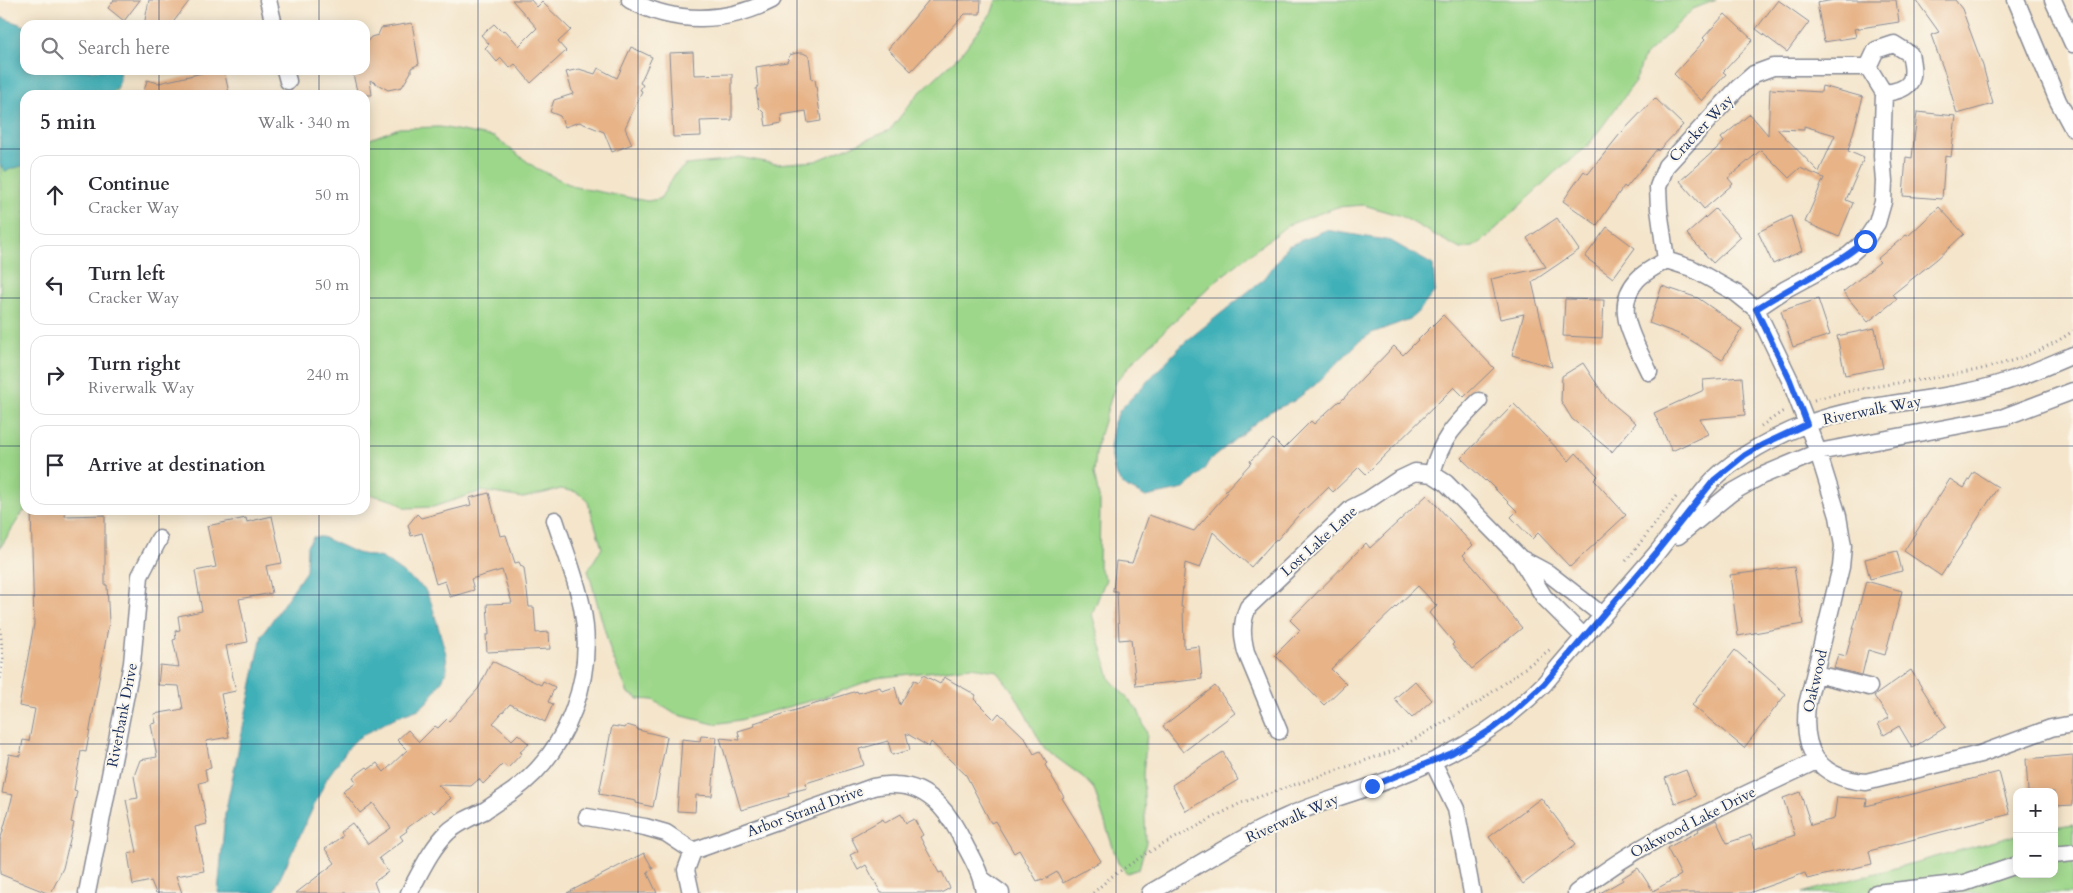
<!DOCTYPE html>
<html lang="en">
<head>
<meta charset="utf-8">
<style>
	:root { --surface:#fff; --page:#f7f7f7; --text:#2b2b33; --muted:#7c7c81; --line:#e1e1e2 }
	body { margin:0; font-family:Cardo,serif; background:var(--page); color:var(--text) }
	.controls { position:absolute; right:15px; bottom:15px; display:grid; overflow:hidden; border-radius:10px; box-shadow:0 2px 12px #0003 }
	.controls button { width:45px; height:45px; display:grid; place-items:center; padding:0; border:0; border-bottom:1px solid var(--line); background:var(--surface); color:var(--text); font:25px sans-serif }
	.stop { position:absolute; width:15px; height:15px; margin:-11px; border:4px solid #2563eb; border-radius:50%; background:#fff }
	.stop.end { background:#2563eb; border-color:#fff; box-shadow:0 1px 5px #0008 }
	.list { margin:0; padding:0; list-style:none }
	h2 { display:flex; justify-content:space-between; align-items:center; height:65px; margin:0; padding:0 20px; font-size:21px }
	h2 small { font-size:16px; font-weight:400; color:var(--muted) }
	.list li { display:grid; grid-template-columns:32px 1fr auto; gap:15px; align-items:center; box-sizing:border-box; height:80px; margin:0 10px 10px; padding:0 10px; border:1px solid var(--line); border-radius:15px }
	.list b { display:block; font-size:19px; white-space:nowrap }
	.list p { margin:0; font-size:16px; white-space:nowrap; color:var(--muted) }
	.list em { font-size:16px; font-style:normal; color:var(--muted) }
	.icon { flex:none; width:28px; height:28px; fill:none; stroke:currentColor; stroke-width:2; stroke-linecap:round; stroke-linejoin:round }
	.map { position:relative; flex:none; width:2073px; height:893px; overflow:hidden }
	.search { position:absolute; background:var(--surface); box-shadow:0 2px 12px #0003; left:20px; top:20px; width:350px; height:55px; display:flex; align-items:center; gap:12px; box-sizing:border-box; padding:0 18px; border-radius:15px; color:var(--muted); font-size:19px }
	.panel { position:absolute; background:var(--surface); box-shadow:0 2px 12px #0003; left:20px; top:90px; width:350px; height:425px; border-radius:15px }
	.map>svg:first-child { display:block }
</style>
</head>
<body>
<div class="map">
<svg width="2073" height="893" viewBox="0 0 2073 893">
	<rect width="100%" height="100%" fill="#fbf7ec"/>
	<filter id="ink" filterUnits="userSpaceOnUse"><feTurbulence type="fractalNoise" baseFrequency=".02" numOctaves="2"/><feDisplacementMap in="SourceGraphic" scale="10" xChannelSelector="R" yChannelSelector="G"/><feConvolveMatrix kernelMatrix="1 2 1 2 8 2 1 2 1" color-interpolation-filters="sRGB"/></filter>
	<filter id="wash" filterUnits="userSpaceOnUse"><feTurbulence type="fractalNoise" baseFrequency=".0096" numOctaves="4" result="noise"/><feDisplacementMap in="SourceGraphic" scale="20" xChannelSelector="R" yChannelSelector="G"/><feGaussianBlur stdDeviation="1.12" result="paint"/><feColorMatrix in="noise" values="0 0 0 0 0 0 0 0 0 0 0 0 0 0 0 0 0 1.4 0 .05"/><feComposite in="paint" operator="in"/></filter>
	<g filter="url(#wash)">
		<rect width="100%" height="100%" fill="#f4e5cb"/>
		<!-- green -->
		<path fill="#9dd78a" stroke="#5c8374" d="M996,0H1716L1693,9L1644,57L1635,82L1587,147L1555,172L1484,240L1473,247L1460,249L1401,216L1364,205L1337,207L1288,225L1218,279L1135,359L1116,382L1097,444L1094,473L1100,502L1099,567L1106,579L1092,614L1110,679L1138,710L1147,734L1143,774L1146,842L1139,869L1127,873L1118,863L1094,789L1083,777L1050,753L1041,743L1014,693L997,671L971,667L876,678L828,696L740,720L714,724L675,714L653,700L639,699L628,693L611,653L588,570L602,548L587,499L576,492L561,489L523,498L482,491L433,507L406,508L395,501L365,493V141L399,128L440,127L494,137L536,168L575,187L647,201L660,199L675,174L686,165L725,161L738,157L776,164L816,161L890,130L916,96L961,54L992,12Z
			M0,28L25,70L118,75V87L113,95H25L26,510L22,513L0,548Z
			M2073,824V893H1802L2017,835V874H2054V827Z"/>
		<!-- water -->
		<path fill="#40b0b8" stroke="#2e708b" d="M0,17L25,26V70H119C122,82 118,86 109,95H25V165L5,171L0,165Z
			M1326,230L1391,241L1433,265L1435,291L1419,311L1410,319L1372,333L1360,341L1315,385L1294,401L1269,412L1239,436L1209,461L1203,471L1184,489L1146,497L1123,485L1115,473L1110,448L1114,422L1120,410L1184,343L1265,278L1288,246Z
			M313,537H322L357,553L382,558L424,588L431,602L446,654L447,668L443,679L428,701L419,709L394,718L358,738L349,747L327,778L273,893H218L225,814L262,635L306,571L307,546Z"/>
		<g id="blocks">
			<!-- building -->
			<path fill="#e7b387" fill-rule="evenodd" d="M114,0H140L124,21L108,8Z
				M149,0H190L171,25H144Z
				M512,0H531L537,7L542,2L571,30L558,42L566,51L531,83L515,64L510,68L501,58L497,62L485,48L489,44L481,35L494,24L500,30L506,31L519,46L537,28Z
				M929,0H981L980,14H965L911,71L888,49Z
				M1778,0L1809,22L1787,52L1756,29Z
				M1834,0H1896L1899,22L1854,29L1856,37L1824,42L1817,3Z
				M1916,0H1955L1962,9L1983,66L1993,104L1957,114L1947,79L1931,35L1939,32Z
				M1725,14L1753,40L1723,72L1726,74L1702,101L1674,74L1705,40L1703,38Z
				M412,23L419,64L411,68V72L402,87L388,90L370,80L372,95H358L352,70H365V44L371,37L378,35L381,28Z
				M631,47L652,57L640,83L643,85L640,90L642,91L625,128L632,144L612,152L604,132L579,122L565,127L560,116L550,112L554,100L573,94L566,72L579,69L595,74L598,68L617,78Z
				M693,52L694,75L732,74V120L700,121L701,136L673,137L669,53Z
				M796,53H803L809,56L812,80L815,79L821,121L808,123L806,111L781,115L782,123L766,126L764,113L759,108L756,89L758,86L756,67L787,62L790,55Z
				M215,70H224L229,93L217,95H143L147,80L159,83Z
				M1822,86L1863,97L1848,151L1864,158L1846,200L1853,203L1839,237L1805,222L1824,178L1800,168L1789,178L1761,150L1728,178L1733,184L1704,209L1680,181L1724,142L1721,138L1750,114L1768,135L1770,89L1821,92ZM1804,126L1835,135L1819,172L1777,129L1804,130Z
				M1655,98L1683,125L1658,151L1657,149L1626,188L1624,186L1597,225L1563,201L1584,171L1588,174L1620,134Z
				M1917,112L1956,116L1951,157L1945,156L1942,199L1903,196L1906,157L1912,158Z
				M1939,207L1964,234L1937,259L1893,294L1897,299L1868,322L1843,292L1880,262L1877,259L1906,235L1908,236Z
				M1715,209L1741,237L1713,263L1687,234Z
				M1791,216L1802,251L1773,264L1758,232Z
				M1557,218L1579,250L1532,282L1552,367L1512,355L1524,314L1500,319L1491,279L1546,267L1527,238Z
				M1607,227L1635,248L1613,278L1585,257Z
				M1662,286L1698,298L1742,329L1722,360L1684,336L1649,323Z
				M1565,299L1604,300L1602,338L1563,336Z
				M1818,299L1830,335L1793,347L1781,311Z
				M1443,315L1494,368L1464,397L1454,387L1366,474L1359,467L1333,492L1328,487L1297,517L1277,540L1276,539L1251,567L1213,532L1200,568L1185,563L1181,607H1183L1184,648L1199,646L1202,679L1136,686L1131,639L1119,640L1117,591H1113L1116,561L1132,563L1149,515L1194,531L1227,493L1225,491L1251,463L1250,461L1273,439L1283,449L1311,421L1314,424L1339,401L1340,402L1394,346L1403,355Z
				M1875,328L1883,368L1845,375L1837,336Z
				M1583,363L1606,398L1636,423L1612,452L1572,419L1561,401L1562,376Z
				M1742,377L1745,415L1700,419L1708,434L1672,451L1654,413L1704,390L1703,380Z
				M1514,404L1569,461L1576,453L1598,476L1594,480L1626,515L1570,567L1538,533L1532,539L1511,517L1517,511L1486,480L1485,481L1461,458Z
				M1974,472L1998,487L1941,576L1904,551L1950,479L1964,488Z
				M489,493L500,536L506,535L515,563L519,562L521,566L524,568L529,607H534L536,633L549,632L550,649L487,652L486,635H489L487,604L512,603L502,570L471,579L474,590L450,597L445,581L436,584L422,533L411,536L408,525L417,514L421,518L471,505L469,498Z
				M1427,495L1473,545L1463,555L1498,596L1497,597L1522,628L1472,669L1452,645L1454,643L1429,613L1437,606L1418,586L1331,669L1346,684L1324,705L1275,655L1300,630L1290,620L1366,543L1370,548Z
				M31,510H65V516L105,515V585H107L109,622L86,752L81,751L74,790L77,791L71,822L74,823L63,868L51,893H47L0,874V841L13,795L2,793L9,754L20,756L23,740L29,741L35,709L19,706L34,624Z
				M272,516L282,563L266,566L272,593L239,599L248,642L226,646L236,691L221,694L229,737L206,741L211,768L205,769L207,781L199,783L207,824L195,827L204,871L176,876L182,893H156L151,881L133,885L128,854L137,852L126,800L138,798L134,776L140,760L157,757L151,724L156,723L154,714L183,709L179,686L158,685L160,665L179,667L173,640L176,639L175,631L180,630L178,616L202,611L195,571L216,567L207,526L246,518L247,522Z
				M1897,551L1902,571L1870,579L1865,559Z
				M1794,567L1803,624L1738,636L1730,575Z
				M1866,581L1902,591L1885,655L1868,650L1862,675L1834,668L1838,654L1846,656Z
				M1735,650L1786,694L1744,748L1692,705Z
				M492,661L541,685L543,681L555,687L548,702L553,704L545,722L510,704L493,723L512,740L518,734L529,744L520,752L522,753L508,768L503,764L483,784L479,779L471,786L438,785L451,798L434,813L431,810L406,829L407,831L400,836L403,840L379,858L388,872L374,882L378,893H296L335,863L325,849L342,836L340,832L352,823L368,844L391,828L373,803L360,813L343,791L356,782L353,777L367,767L369,769L377,763L384,772L407,750L397,740L408,730L419,742L435,726L438,728L447,719L449,721L478,689Z
				M1911,670L1946,727L1912,748L1899,726L1884,735L1878,724L1889,718L1874,696Z
				M923,675L940,684L944,677L976,695L974,699L994,719L999,713L1025,738L1034,754L1040,751L1047,763L1045,765L1064,797L1062,798L1101,861L1063,883L1057,872L1043,880L1042,879L1037,881L1019,850L1014,853L995,821L991,823L966,775L931,742L929,747L906,733L910,750L892,755L888,741L859,749L864,765L806,783L807,788L788,793L789,796L741,810L720,738L740,740L738,731L755,726L754,723L857,691L858,693L880,687L882,691L895,687L900,705L914,680L919,682Z
				M1415,681L1432,700L1412,718L1394,699Z
				M1215,686L1235,713L1183,752L1163,726Z
				M627,725L637,728L638,730L667,737L653,807L636,803V801L599,794L612,726L625,728Z
				M701,736L717,737L712,796L696,795L695,812L677,811L682,739L700,741Z
				M1223,752L1238,780L1186,811L1172,785Z
				M2073,755V805L2054,806V792H2028L2026,759Z
				M1686,770L1696,796L1675,804L1665,778Z
				M1999,772L2010,814L1869,851L1872,864L1807,879L1805,873L1749,893H1600L1623,880L1622,878L1638,868L1653,891L1681,875L1667,848L1699,831L1698,829L1716,820L1727,843L1751,835L1755,849L1795,835L1783,798L1800,792L1811,825L1834,819L1837,797L1867,799L1866,806Z
				M1541,798L1576,844L1523,884L1489,837Z
				M901,814L906,823L914,819L923,835L920,837L939,873L942,872L950,888L941,893H881L866,865L858,870L850,855L858,851L851,837L883,819L885,823Z
				M644,853L653,869L647,872L657,893H567Z"/>
		</g>
	</g>
	<g filter="url(#ink)">
		<use href="#blocks" fill-opacity="0" stroke="#888a94" stroke-width="1"/>
		<g fill="none" stroke-linecap="round" stroke-linejoin="round">
			<!-- minor casing -->
			<g stroke="#888a94" stroke-width="19">
				<path id="minor" d="M268,0L274,25
					M630,0C675,25 727,23 772,0
					M2016,0L2058,101L2073,129
					M2053,0L2073,44
					M1868,67L1876,50L1894,44L1910,54C1916,79 1913,90 1884,93
					M285,70L288,81
					M1666,260L1691,268L1736,293L1756,309L1790,380L1818,452L1838,516L1843,546L1841,567L1807,705C1802,751 1817,778 1866,782L1980,754L2051,728L2073,724
					M1666,260L1659,209L1658,187L1666,166L1739,87L1754,74L1773,67H1868L1884,93L1882,156L1884,181L1883,202L1877,223L1865,241L1849,255L1786,289L1756,309
					M1649,372C1636,343 1611,309 1637,280C1644,272 1657,266 1666,260
					M1432,474C1441,439 1454,426 1479,401
					M1678,536L1731,493L1761,476L1818,452L2004,417L2073,391
					M1522,559L1548,573L1602,615
					M1816,674L1869,687
					M1279,731L1246,652C1242,636 1241,623 1248,607L1352,508L1368,500L1398,480L1415,472L1432,474L1446,483L1520,558L1544,597L1584,637
					M1433,762L1456,809L1472,893
					M587,817L645,827L666,833L693,851L873,787C880,786 888,784 895,785C933,786 952,818 966,847C974,862 982,876 984,893
					M2054,855L2073,853
					M983,880L1001,893
					M87,893L132,663L140,576L159,539
					M409,893C420,873 431,848 448,832C458,823 471,817 484,811C493,805 503,798 512,792C569,751 596,675 582,607C576,577 564,548 555,520
					M691,893L686,870L693,851
					M1150,893C1195,867 1239,838 1286,817C1314,804 1344,796 1372,786C1440,762 1493,735 1544,684C1581,640 1618,598 1655,555C1675,531 1692,503 1713,480C1737,456 1776,436 1807,424C1858,405 1913,403 1966,392C2004,385 2038,370 2073,355
					M1576,893C1648,835 1734,801 1816,761
					M1876,893L1964,883L2017,865"/>
			</g>
			<!-- path -->
			<path stroke="#888a94" stroke-width="3" stroke-dasharray="1 4" stroke-linecap="butt" d="M1814,400C1900,374 1997,384 2073,331
				M1761,426L1785,410
				M1626,561L1676,497
				M0,628L3,658L0,680
				M1093,893L1111,877L1147,853L1241,803L1396,750L1480,701L1552,648"/>
			<!-- minor -->
			<use href="#minor" stroke="#fff" stroke-width="16"/>
		</g>
	</g>
	<g fill="none" stroke-linecap="round" stroke-linejoin="round" filter="url(#ink)">
		<!-- route -->
		<path stroke="#2563eb" stroke-width="6" d="M1372,786L1452,753L1492,729L1510,715L1544,684L1656,553L1714,480L1745,455L1762,445L1807,424L1790,380L1756,309C1791,286 1833,268 1865,241"/>
	</g>
	<!-- grid -->
	<path fill="none" stroke="#1b2f5e" stroke-width="1" stroke-opacity="0.55" d="M159,0V25M319,0V25M478,0V893M638,0V893M797,0V893M957,0V893M1116,0V893M1276,0V893M1435,0V893M1595,0V893M1754,0V893M1914,0V893M159,70V95M319,70V95M0,149H25M365,149H2073M0,298H25M365,298H2073M0,446H25M365,446H2073M159,510V893M319,510V893M0,595H2073M0,744H2073"/>
	<g text-anchor="middle" dominant-baseline="central" stroke-width="4" stroke-linejoin="round" paint-order="stroke">
		<!-- street labels -->
		<g font-size="15" fill="#1b2f5e" stroke="#fbf7ec">
			<text transform="translate(1701 128) rotate(-47)">Cracker Way</text>
			<text transform="translate(1872 410) rotate(-11)">Riverwalk Way</text>
			<text transform="translate(1319 541) rotate(-42)">Lost Lake Lane</text>
			<text transform="translate(1815 681) rotate(-77)">Oakwood</text>
			<text transform="translate(122 715) rotate(-79)">Riverbank Drive</text>
			<text transform="translate(805 811) rotate(-20)">Arbor Strand Drive</text>
			<text transform="translate(1292 818) rotate(-24)">Riverwalk Way</text>
			<text transform="translate(1693 822) rotate(-27)">Oakwood Lake Drive</text>
		</g>
	</g>
</svg>
<div class="controls">
<button>+</button>
<button>−</button>
</div>
<div class="stop" style="left:1865px;top:241px"></div>
<div class="stop end" style="left:1372px;top:786px"></div>
<div class="search"><svg class="icon" aria-label="search" viewBox="0 0 24 24"><circle cx="10" cy="10" r="6"/><path d="M15 15l6 6"/></svg>Search here</div>
<section class="panel">
<h2>5 min<small>Walk · 340 m</small></h2>
<ul class="list">
<li><svg class="icon" aria-label="ahead" viewBox="0 0 24 24"><path d="M12 20V5M6 11l6-6 6 6"/></svg><div><b>Continue</b><p>Cracker Way</p></div><em>50 m</em></li>
<li><svg class="icon" aria-label="left" viewBox="0 0 24 24"><path d="M17 20v-9H6M10 6l-5 5 5 5"/></svg><div><b>Turn left</b><p>Cracker Way</p></div><em>50 m</em></li>
<li><svg class="icon" aria-label="right" viewBox="0 0 24 24"><path d="M7 20v-9h11M14 6l5 5-5 5"/></svg><div><b>Turn right</b><p>Riverwalk Way</p></div><em>240 m</em></li>
<li><svg class="icon" aria-label="arrive" viewBox="0 0 24 24"><path d="M6 21V4h12l-3 4 3 4H6"/></svg><div><b>Arrive at destination</b></div></li>
</ul>
</section>
</div>
</body>
</html>
